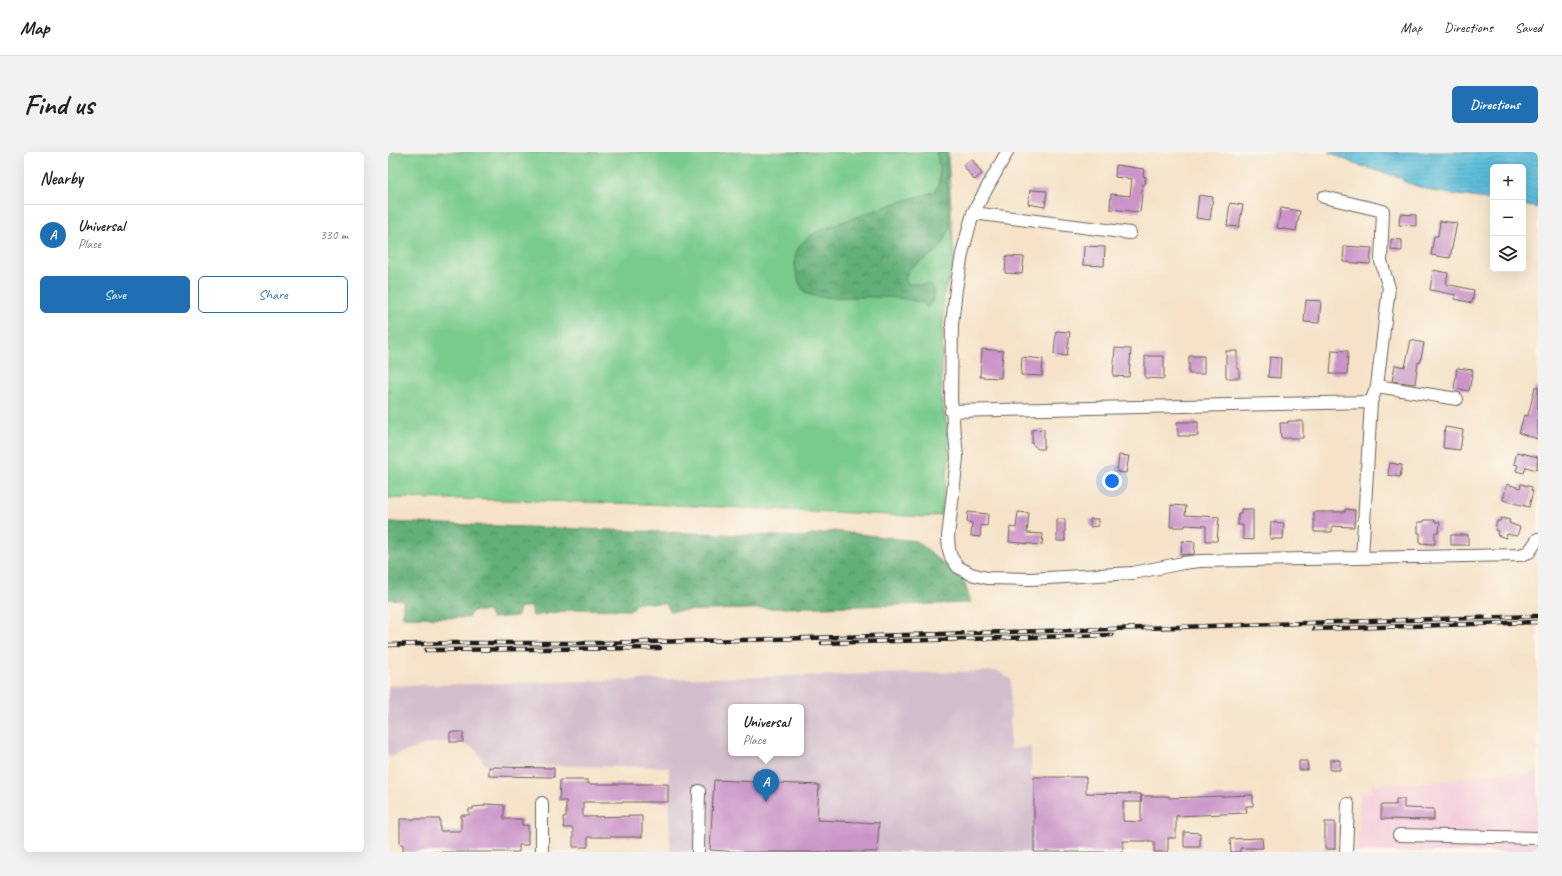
<!DOCTYPE html>
<html lang="en">
<head>
<meta charset="utf-8">
<style>
	:root { --surface:#fff; --page:#f2f2f2; --text:#222; --muted:#767676; --line:#e0e0e0; --accent:#1f6fb2 }
	body { margin:0; font-family:Caveat,sans-serif; background:var(--page); color:var(--text) }
	.controls { position:absolute; right:12px; top:12px; display:grid; overflow:hidden; border-radius:6px; box-shadow:0 4px 16px #0002 }
	.controls button { width:36px; height:36px; display:grid; place-items:center; padding:0; border:0; border-bottom:1px solid var(--line); background:var(--surface); color:var(--text); font:20px sans-serif }
	.you { position:absolute; left:724px; top:329px; width:14px; height:14px; margin:-10px; border:3px solid #fff; border-radius:50%; background:#1a73e8; box-shadow:0 0 0 6px #1a73e833 }
	.badge { display:grid; place-items:center; width:26px; height:26px; border-radius:50%; background:var(--accent); color:#fff; font-size:13px; font-weight:700 }
	.pin { position:absolute; translate:-50% -33px; filter:drop-shadow(0 1px 2px #0008) }
	.pin::after { content:''; position:absolute; top:21px; width:14px; height:12px; background:inherit; clip-path:polygon(0 0,100% 0,50% 100%) }
	.popup { position:absolute; left:340px; top:552px; width:76px; height:52px; box-sizing:border-box; display:grid; place-content:center; border-radius:6px; background:var(--surface); filter:drop-shadow(0 1px 3px #0005); font-size:13px; white-space:nowrap; color:var(--muted) }
	.popup b { font-size:15px; color:var(--text) }
	.popup::after { content:''; position:absolute; left:50%; top:100%; margin-left:-8px; border:8px solid transparent; border-top-color:var(--surface) }
	.list { margin:0; padding:0; list-style:none }
	h2 { display:flex; justify-content:space-between; align-items:center; height:52px; margin:0; padding:0 16px; font-size:17px }
	h2 small { font-size:13px; font-weight:400; color:var(--muted) }
	.list li { display:grid; grid-template-columns:26px 1fr auto; gap:12px; align-items:center; box-sizing:border-box; height:60px; padding:0 16px; border-top:1px solid var(--line) }
	.list b { display:block; font-size:15px; white-space:nowrap }
	.list p { margin:0; font-size:13px; white-space:nowrap; color:var(--muted) }
	.list em { font-size:13px; font-style:normal; color:var(--muted) }
	.actions { display:flex; gap:8px; padding:12px 16px }
	.actions a { flex:1; padding:9px 0; border:1px solid var(--accent); border-radius:6px; text-align:center; font-size:14px; color:var(--accent) }
	.actions .main { background:var(--accent); color:#fff }
	.icon { flex:none; width:22px; height:22px; fill:none; stroke:currentColor; stroke-width:2; stroke-linecap:round; stroke-linejoin:round }
	.map { position:relative; flex:none; width:1150px; height:700px; overflow:hidden; border-radius:6px }
	header { display:flex; align-items:center; gap:24px; box-sizing:border-box; height:56px; padding:0 20px; background:var(--surface); border-bottom:1px solid var(--line) }
	header strong { font-size:19px }
	nav { display:flex; gap:22px; margin-inline-start:auto; font-size:14px }
	.intro { display:flex; align-items:center; justify-content:space-between; box-sizing:border-box; height:96px; padding:0 24px }
	h1 { margin:0; font-size:28px }
	.button { padding:10px 18px; border-radius:6px; background:var(--accent); color:#fff; font-size:14px; font-weight:700 }
	main { display:flex; gap:24px; padding:0 24px }
	aside { flex:1; background:var(--surface); border-radius:6px; box-shadow:0 4px 16px #0002 }
	.map>svg:first-child { display:block }
</style>
</head>
<body>
<header>
<strong>Map</strong>
<nav><a>Map</a><a>Directions</a><a>Saved</a></nav>
</header>
<div class="intro"><h1>Find us</h1><a class="button">Directions</a></div>
<main>
<aside>
<h2>Nearby<small></small></h2>
<ul class="list">
<li><span class="badge">A</span><div><b>Universal</b><p>Place</p></div><em>330 m</em></li>
</ul>
<div class="actions"><a class="main">Save</a><a>Share</a></div>
</aside>
<div class="map">
<svg width="1150" height="700" viewBox="0 0 1150 700">
	<defs>
		<pattern id="forest-crowns" width="20" height="18" patternUnits="userSpaceOnUse"><rect width="20" height="18" fill="#62af78"/><path d="M2 6a3 3 0 1 1 6 0M12 15a3 3 0 1 1 6 0" fill="none" stroke="#508e62"/></pattern>
		<pattern id="water-rules" width="6" height="5" patternUnits="userSpaceOnUse"><rect width="6" height="5" fill="#5dbedb"/><path d="M0 2.5h6" fill="none" stroke="#50a3bb"/></pattern>
	</defs>
	<rect width="100%" height="100%" fill="#fbf7ec"/>
	<filter id="ink" filterUnits="userSpaceOnUse"><feTurbulence type="fractalNoise" baseFrequency=".025" numOctaves="2"/><feDisplacementMap in="SourceGraphic" scale="8" xChannelSelector="R" yChannelSelector="G"/><feConvolveMatrix kernelMatrix="1 2 1 2 8 2 1 2 1" color-interpolation-filters="sRGB"/></filter>
	<filter id="wash" filterUnits="userSpaceOnUse"><feTurbulence type="fractalNoise" baseFrequency=".012" numOctaves="4" result="noise"/><feDisplacementMap in="SourceGraphic" scale="16" xChannelSelector="R" yChannelSelector="G"/><feGaussianBlur stdDeviation="0.9" result="paint"/><feColorMatrix in="noise" values="0 0 0 0 0 0 0 0 0 0 0 0 0 0 0 0 0 1.4 0 .05"/><feComposite in="paint" operator="in"/></filter>
	<g filter="url(#wash)">
		<rect width="100%" height="100%" fill="#f5e2c8"/>
		<!-- built -->
		<path fill="#f5cfdb" d="M1114,621H1150V700H969L972,641H984V632H1024Z"/>
		<!-- industrial -->
		<path fill="#d1bdcc" fill-rule="evenodd" d="M610,519L623,528L622,597L643,595V625H646V700H282L281,615L102,613H98L95,609L92,604L85,595L67,590H54L38,592L0,606V534ZM343,555H413V601H343Z"/>
		<!-- green -->
		<path fill="#79cb8d" stroke="#4a7454" d="M0,0H560L566,109L556,142L553,246L559,275L561,305L553,363L538,365C359,355 179,348 0,346Z"/>
		<!-- forest -->
		<path fill="url(#forest-crowns)" stroke="#3f664a" d="M549,0H558L562,76L552,97L521,117L517,127L520,132L544,133C548,142 546,149 539,156L536,151C511,144 492,145 466,145C453,145 433,147 420,142C411,138 407,118 407,109C407,91 424,82 438,76L505,52L546,40C555,31 550,12 549,0Z
			M0,370L414,385L446,379L529,389L576,429L583,451L282,459L278,452L249,450L244,458L189,457L145,464L143,455H132L130,464L103,466L100,459H84L80,466L15,465V448L0,447Z"/>
		<!-- water -->
		<path fill="url(#water-rules)" stroke="#3c6d7c" d="M941,0H1150V56L1135,53V15H1105V48L1043,39L1015,29L1014,26L967,12Z"/>
		<g id="blocks">
			<!-- building -->
			<path fill="#ca94c8" fill-rule="evenodd" d="M584,7L594,22L586,28L575,13Z
				M728,13L756,17L755,24L758,25L757,32H755L752,60L722,57L723,42L742,44L744,27L727,25Z
				M642,38L659,39L657,55L640,52Z
				M811,43L825,45L822,68L808,66Z
				M842,51L855,53L851,75L839,74Z
				M893,56L912,59L908,79L889,76Z
				M1012,62L1028,63V74L1011,73Z
				M1052,69L1069,71L1062,106L1043,103L1046,84H1050Z
				M1003,87L1014,88V99L1003,98Z
				M696,94L717,95L716,114L695,113Z
				M956,94L984,96L982,112L955,110Z
				M618,104L636,105L634,122L617,121Z
				M1045,118L1060,121L1058,132L1086,138L1084,151L1067,147L1068,143L1042,138Z
				M918,148L933,149L931,171L916,170Z
				M668,179L682,180L679,204L666,202Z
				M1023,188L1036,191L1032,211L1030,210L1027,232L1004,229L1007,213L1017,215Z
				M727,196L743,197L741,225L725,224Z
				M594,197L615,199L613,226L592,225Z
				M944,198L960,199L959,222H942Z
				M838,199H849V217H851V226H838Z
				M757,204H776V227L757,226Z
				M801,204H816V222H801Z
				M634,205L655,207L654,224L633,223Z
				M882,205L893,206L892,226L880,225Z
				M1069,216L1085,218L1081,239L1066,236Z
				M1147,235H1150V287L1131,281L1136,263L1140,264Z
				M900,269H915V286H893L892,271H900Z
				M789,270H810V284H790Z
				M1057,275L1075,278L1072,298L1055,296Z
				M656,277V294L655,297H650L644,292V278Z
				M1129,300L1150,305L1149,318L1138,315L1136,321L1128,319L1130,313L1126,312Z
				M731,303L741,304L738,321L729,320Z
				M1002,311L1014,313L1012,325L1000,323Z
				M1119,332L1132,336L1133,332L1144,335L1143,338L1145,339L1141,355L1115,348Z
				M783,353L798,354L797,363L831,365L829,389H818V374L797,373V375H782Z
				M853,357H865V388L855,387V373H850V361H853Z
				M957,357L967,358L966,375L944,374V380H926V360H957Z
				M580,360L600,362L599,374L593,373L592,385L583,384L584,371L579,370Z
				M630,360L641,361L639,381L655,382L654,393L621,390L622,375L628,376Z
				M1113,366L1122,368L1121,371L1132,375L1129,384L1119,382L1118,386L1109,383L1110,379L1107,378L1109,369H1112Z
				M669,367H677V389H669Z
				M702,367H710V374L702,375Z
				M1036,368H1047V370H1052L1051,380H1047V392L1032,391V381H1030V370H1036Z
				M883,370L896,371L895,387H882Z
				M1063,383H1080V393H1063Z
				M794,389L807,390L806,402L793,403Z
				M62,580H75V590H62Z
				M942,608H952V618H942Z
				M911,609H919L920,618H911Z
				M101,615L166,616V625L101,624Z
				M646,625H698V641L753,642V650V644H781V646L865,643V654H858L859,661L788,664V686H780V700H766V689H735V700H646ZM735,650H753V670L735,669Z
				M172,628H200V632H280V650H195V665L254,664V685H200V695H185V676H176L175,665H178V649H171Z
				M326,628L431,633L429,668L491,671L489,700H356L322,698Z
				M1008,647H1016V656L1046,657V668L993,667V653H1008Z
				M97,652L116,653V667H134V673H140V693H131V700H15V692H12V667H52V679H73V663H81V657H85V655L97,654Z
				M937,670H947V697H937Z
				M796,680L812,681V695H796Z
				M874,686L875,696H852V700H843L842,687Z"/>
		</g>
	</g>
	<g filter="url(#ink)">
		<use href="#blocks" fill-opacity="0" stroke="#686158" stroke-width="1"/>
		<g fill="none" stroke-linecap="round" stroke-linejoin="round">
			<!-- minor casing -->
			<g stroke="#686158" stroke-width="14">
				<path id="minor" d="M619,0L585,61L574,102L568,137L564,172L563,246L566,282H567L569,306L560,385L561,398L563,405L570,415L583,422L599,426L642,427L745,421L795,411L812,409L1132,403L1141,400L1150,387
					M936,45L995,59L993,109L1001,136L989,234L983,250
					M585,61L742,81
					M989,234L1069,247
					M563,259L983,250L974,406
					M154,651V700
					M1011,683L1150,686
					M310,700L311,639
					M958,700L960,652"/>
			</g>
			<!-- minor -->
			<use href="#minor" stroke="#fff" stroke-width="12"/>
			<!-- rail casing -->
			<g stroke="#1c1c1c" stroke-width="4.5">
				<path id="rail" d="M926,477L1150,470
					M434,491L724,483
					M0,493L65,491H210L356,488L1150,464
					M38,498L272,496"/>
			</g>
			<!-- rail -->
			<use href="#rail" stroke="#fbf7ec" stroke-width="3" stroke-dasharray="9" stroke-linecap="butt"/>
		</g>
	</g>
</svg>
<div class="controls">
<button>+</button>
<button>−</button>
<button><svg class="icon" aria-label="layers" viewBox="0 0 24 24"><path d="M12 4l9 5-9 5-9-5zM3 14l9 5 9-5"/></svg></button>
</div>
<div class="you"></div>
<div class="pin badge" style="left:378px;top:650px">A</div>
<div class="popup"><b>Universal</b>Place</div>
</div>
</main>
</body>
</html>
